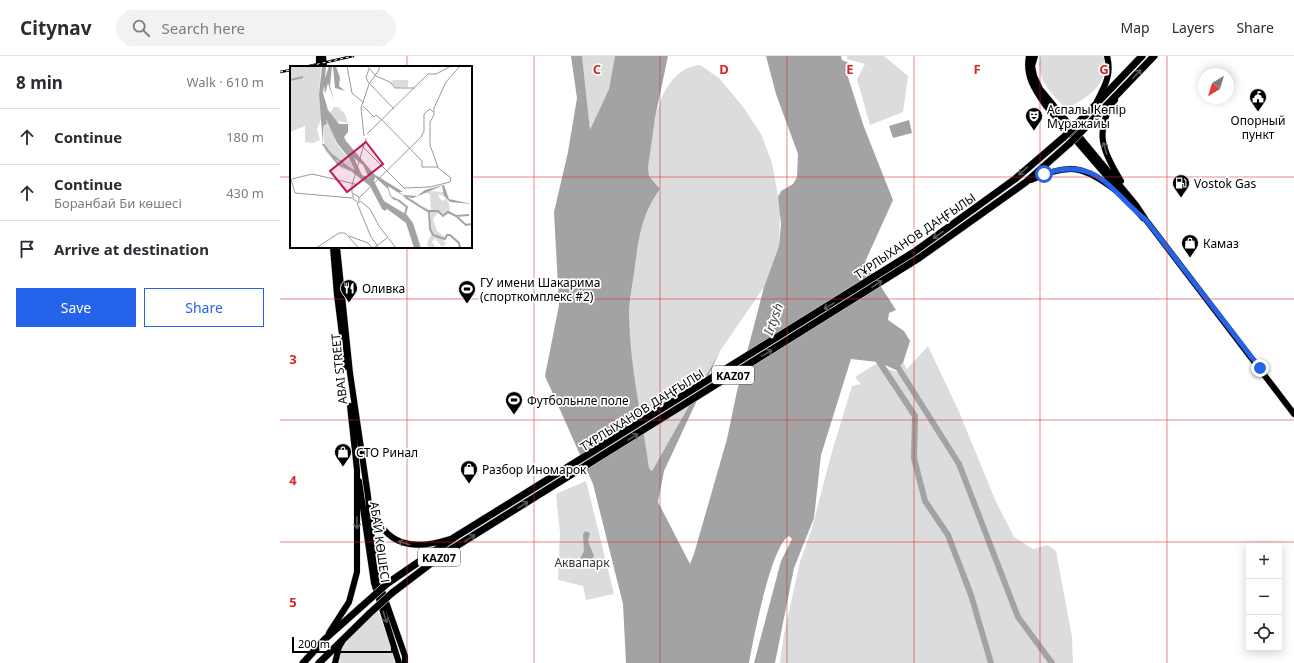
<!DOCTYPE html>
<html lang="en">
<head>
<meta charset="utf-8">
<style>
	:root { --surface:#fff; --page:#f2f2f3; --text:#2b2b33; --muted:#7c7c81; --line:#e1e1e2; --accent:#2563eb }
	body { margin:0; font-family:"Noto Sans",sans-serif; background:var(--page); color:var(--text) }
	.controls { position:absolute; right:12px; bottom:12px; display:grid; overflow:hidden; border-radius:0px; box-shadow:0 2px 10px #0003 }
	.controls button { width:36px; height:36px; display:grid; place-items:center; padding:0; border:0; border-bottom:1px solid var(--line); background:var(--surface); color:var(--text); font:20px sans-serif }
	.compass { position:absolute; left:918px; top:12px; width:36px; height:36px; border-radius:50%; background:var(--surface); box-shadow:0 2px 10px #0003; rotate:218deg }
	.scale { position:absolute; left:12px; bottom:10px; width:101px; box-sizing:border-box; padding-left:4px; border:2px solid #000; border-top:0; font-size:11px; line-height:14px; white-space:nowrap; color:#000; -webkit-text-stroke:3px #fff; paint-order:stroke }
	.stop { position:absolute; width:12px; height:12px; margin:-9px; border:3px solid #2563eb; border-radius:50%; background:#fff }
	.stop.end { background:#2563eb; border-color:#fff; box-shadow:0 1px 4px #0008 }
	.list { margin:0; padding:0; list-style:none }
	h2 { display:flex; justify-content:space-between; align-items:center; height:52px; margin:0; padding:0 16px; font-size:17px }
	h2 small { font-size:13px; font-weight:400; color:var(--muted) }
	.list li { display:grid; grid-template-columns:26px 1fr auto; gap:12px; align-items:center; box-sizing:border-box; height:56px; padding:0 16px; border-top:1px solid var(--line) }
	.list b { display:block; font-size:15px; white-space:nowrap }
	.list p { margin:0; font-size:13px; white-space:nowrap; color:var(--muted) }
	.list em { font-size:13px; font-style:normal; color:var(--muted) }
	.actions { display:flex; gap:8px; padding:12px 16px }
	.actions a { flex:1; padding:9px 0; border:1px solid var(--accent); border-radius:0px; text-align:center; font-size:14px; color:var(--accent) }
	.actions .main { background:var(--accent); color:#fff }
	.icon { flex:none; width:22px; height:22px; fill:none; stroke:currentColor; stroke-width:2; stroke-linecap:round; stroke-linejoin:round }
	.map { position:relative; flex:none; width:1014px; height:607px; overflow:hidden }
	header { display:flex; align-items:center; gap:24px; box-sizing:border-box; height:56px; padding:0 20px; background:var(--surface); border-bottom:1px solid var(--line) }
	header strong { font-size:19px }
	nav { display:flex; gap:22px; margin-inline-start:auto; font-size:14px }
	.search { width:280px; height:36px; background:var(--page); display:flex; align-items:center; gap:10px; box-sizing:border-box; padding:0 14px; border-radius:22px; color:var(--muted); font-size:15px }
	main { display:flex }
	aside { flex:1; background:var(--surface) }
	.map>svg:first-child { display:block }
</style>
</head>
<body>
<header>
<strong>Citynav</strong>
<div class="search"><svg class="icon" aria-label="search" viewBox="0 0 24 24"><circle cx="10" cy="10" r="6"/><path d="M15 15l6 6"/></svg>Search here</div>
<nav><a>Map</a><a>Layers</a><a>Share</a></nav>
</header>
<main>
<aside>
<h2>8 min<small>Walk · 610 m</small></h2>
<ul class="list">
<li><svg class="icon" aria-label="ahead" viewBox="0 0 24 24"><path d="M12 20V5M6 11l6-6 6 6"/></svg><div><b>Continue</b></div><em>180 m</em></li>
<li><svg class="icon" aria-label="ahead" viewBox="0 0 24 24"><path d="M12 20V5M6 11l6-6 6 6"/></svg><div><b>Continue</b><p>Боранбай Би көшесі</p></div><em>430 m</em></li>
<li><svg class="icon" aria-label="arrive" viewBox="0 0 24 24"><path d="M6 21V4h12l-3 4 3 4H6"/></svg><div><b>Arrive at destination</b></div></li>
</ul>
<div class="actions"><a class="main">Save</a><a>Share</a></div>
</aside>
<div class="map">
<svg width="1014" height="607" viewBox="0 0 1014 607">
	<rect width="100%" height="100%" fill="#fff"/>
	<!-- green -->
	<path fill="#dcdcdc" d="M302,0H335L329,33L310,75Z
		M567,0H604L628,20L623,56L590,69L577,23L585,8L567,3Z
		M761,0H823C832,26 806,44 786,52C772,38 754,21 761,0Z
		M420,9L439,22L464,52L482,80L492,107L500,151L499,190L484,231L440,295L372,415L369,412C362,363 347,308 349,258C350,242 353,226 355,210C359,180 362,158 380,133L369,120L368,112C371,78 377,13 420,9Z
		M648,290L680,358L716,446L734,481L753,493L768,489L776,495L792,581L793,607H500L504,578L520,506L532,472L551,399L572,330L581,328L575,321L596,308L617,316L623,307L627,313Z
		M306,425L334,538L306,544L303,530L278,524L280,477L276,438Z
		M98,555L112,593L115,607H57C59,585 83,570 98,555Z"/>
	<!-- water -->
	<path fill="#a3a3a3" d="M291,0H302L310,74L329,33L335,0H388L375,62L368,111L369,120L380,133C362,158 359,180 355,210C353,227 349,244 349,261C350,312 362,362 369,412L372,415L440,295L384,415L378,446L410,508L414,498L447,383L457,335L484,231L499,190L501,168L498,141L501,135L513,128L517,121L518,98L496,38L486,0H561L562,4L573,9L566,15L584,71L613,144L585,206L616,254L609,257L608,264L624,275L630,285L623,307L616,314L598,306L571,303L541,399L534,462L514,512L495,607H474L501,505L512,483L509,480C491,489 473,585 469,607H346L343,548L313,428L265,320L279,249L274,156L288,96L297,42Z
		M629,64L632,77L613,82L609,70Z
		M305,475L310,477L308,485L314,500L311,505L305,506L300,503L304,495L303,479Z"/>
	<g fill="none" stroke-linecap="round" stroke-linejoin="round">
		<!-- river -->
		<path stroke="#a3a3a3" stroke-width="6" d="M596,301L635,360L634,402L645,445L668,479L691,539L711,607
			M614,305L679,408L738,561L772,607"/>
		<!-- major casing -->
		<g stroke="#dbdbdb" stroke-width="7">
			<path id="major" d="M39,0V11
				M43,0L44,11
				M749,0C745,20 755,34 766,50L863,162
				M755,0L752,10L754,20L760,33L856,149L866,164L1014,358
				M835,44C813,75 823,96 841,125
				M817,45C825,30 832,18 827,0
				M751,124C788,107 803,109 835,134
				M57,191L70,317L88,440L92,484L99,526L125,600V607
				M53,192L57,239L66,311
				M79,425L94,527L119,607
				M91,450C105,490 132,495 170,483
				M49,577L69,546L77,516V414L70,350
				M55,607L59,591L62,586"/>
		</g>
		<!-- highway casing -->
		<g stroke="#dbdbdb" stroke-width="8">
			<path id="highway" d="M795,70L862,0
				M801,76L874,0
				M108,527L175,481L634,196L735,123L784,81
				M112,537L162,499L639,202L746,126L790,87
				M23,607L45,583L81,551
				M39,607L90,557"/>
		</g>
		<!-- major -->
		<use href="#major" stroke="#000" stroke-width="6"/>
		<!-- highway -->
		<use href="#highway" stroke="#000" stroke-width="7"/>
		<!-- rail casing -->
		<g stroke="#000" stroke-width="2.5">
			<path id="rail" d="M25,11L73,0
				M0,16L11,14"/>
		</g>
		<!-- rail -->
		<use href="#rail" stroke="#fff" stroke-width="1" stroke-dasharray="3" stroke-linecap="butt"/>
		<!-- highway-bridge casing -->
		<g stroke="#dbdbdb" stroke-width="8" stroke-linecap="butt">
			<path id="highway-bridge" d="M784,81L795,70
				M790,87L801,76
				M81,551L108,527
				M90,557L112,537"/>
		</g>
		<!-- highway-bridge -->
		<use href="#highway-bridge" stroke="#000" stroke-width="7"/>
	</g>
	<!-- one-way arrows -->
	<defs><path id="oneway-shaft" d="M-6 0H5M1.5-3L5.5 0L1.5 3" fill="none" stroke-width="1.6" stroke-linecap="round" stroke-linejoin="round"/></defs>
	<g stroke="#595959">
		<use href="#oneway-shaft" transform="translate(857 18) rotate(-46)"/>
		<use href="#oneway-shaft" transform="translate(825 92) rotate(-106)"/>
		<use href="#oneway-shaft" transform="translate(743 115) rotate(139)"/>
		<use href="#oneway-shaft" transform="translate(658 179) rotate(145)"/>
		<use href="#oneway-shaft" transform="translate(597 228) rotate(-32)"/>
		<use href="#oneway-shaft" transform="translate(549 250) rotate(148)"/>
		<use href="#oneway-shaft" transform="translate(487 297) rotate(-32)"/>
		<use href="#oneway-shaft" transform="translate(353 381) rotate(-32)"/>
		<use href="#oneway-shaft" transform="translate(243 449) rotate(-32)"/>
		<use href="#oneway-shaft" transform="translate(77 467) rotate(89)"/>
		<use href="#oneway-shaft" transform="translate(190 482) rotate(-32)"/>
		<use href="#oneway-shaft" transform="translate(124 487) rotate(-162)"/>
		<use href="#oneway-shaft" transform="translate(105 561) rotate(72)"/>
	</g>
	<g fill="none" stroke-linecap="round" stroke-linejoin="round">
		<!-- route -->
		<path stroke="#2563eb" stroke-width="5" d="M764,118C817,99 831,136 866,164L980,312"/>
	</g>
	<!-- grid -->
	<path fill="none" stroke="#d62828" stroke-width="1" stroke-opacity="0.55" d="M127,0V11M254,0V607M380,0V607M507,0V607M634,0V607M760,0V607M887,0V607M0,121H11M191,121H1014M127,191V607M0,243H1014M0,364H1014M0,486H1014"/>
	<!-- icons -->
	<defs>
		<g id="civic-pin" transform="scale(0.9)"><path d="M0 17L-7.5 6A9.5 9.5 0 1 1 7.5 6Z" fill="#000" stroke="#fff"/><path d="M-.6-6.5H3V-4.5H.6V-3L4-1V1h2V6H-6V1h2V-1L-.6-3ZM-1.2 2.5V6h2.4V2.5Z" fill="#fff"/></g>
		<g id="theatre-pin" transform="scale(0.9)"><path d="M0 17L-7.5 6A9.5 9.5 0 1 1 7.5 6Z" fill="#000" stroke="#fff"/><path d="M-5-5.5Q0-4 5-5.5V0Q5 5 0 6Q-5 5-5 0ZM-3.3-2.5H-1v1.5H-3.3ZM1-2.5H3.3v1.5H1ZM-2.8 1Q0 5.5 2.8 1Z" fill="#fff"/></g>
		<g id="fuel-pin" transform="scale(0.9)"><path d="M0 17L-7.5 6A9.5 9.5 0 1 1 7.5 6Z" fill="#000" stroke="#fff"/><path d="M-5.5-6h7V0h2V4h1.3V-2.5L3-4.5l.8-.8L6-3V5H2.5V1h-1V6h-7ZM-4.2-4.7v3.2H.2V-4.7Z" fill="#fff"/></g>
		<g id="shop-pin" transform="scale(0.9)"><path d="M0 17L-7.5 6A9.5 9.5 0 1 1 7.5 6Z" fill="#000" stroke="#fff"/><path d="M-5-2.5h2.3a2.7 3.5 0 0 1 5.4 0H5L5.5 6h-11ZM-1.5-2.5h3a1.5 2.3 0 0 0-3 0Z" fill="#fff"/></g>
		<g id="restaurant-pin" transform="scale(0.9)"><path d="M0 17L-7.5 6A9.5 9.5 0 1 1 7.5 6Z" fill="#000" stroke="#fff"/><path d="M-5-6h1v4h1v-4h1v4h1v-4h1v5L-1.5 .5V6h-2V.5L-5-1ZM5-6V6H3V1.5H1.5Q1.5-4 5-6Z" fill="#fff"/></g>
		<g id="stadium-pin" transform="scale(0.9)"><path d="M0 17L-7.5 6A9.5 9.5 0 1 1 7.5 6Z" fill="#000" stroke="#fff"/><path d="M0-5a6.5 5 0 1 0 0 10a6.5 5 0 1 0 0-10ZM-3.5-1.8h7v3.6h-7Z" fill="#fff"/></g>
	</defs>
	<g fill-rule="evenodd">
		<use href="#civic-pin" x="978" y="41"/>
		<use href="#theatre-pin" x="754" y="60"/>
		<use href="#fuel-pin" x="901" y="127"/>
		<use href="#shop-pin" x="910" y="187"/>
		<use href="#restaurant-pin" x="69" y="232"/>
		<use href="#stadium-pin" x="187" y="233"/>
		<use href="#stadium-pin" x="234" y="344"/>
		<use href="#shop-pin" x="63" y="396"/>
		<use href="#shop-pin" x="189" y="413"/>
	</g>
	<g text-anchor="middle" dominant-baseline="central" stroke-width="3.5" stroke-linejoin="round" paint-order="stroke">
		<!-- shield labels -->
		<g fill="#fff" stroke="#4c4c4c" stroke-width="1">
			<rect x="432" y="310" width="42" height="18" rx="3"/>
			<rect x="138" y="492" width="42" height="18" rx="3"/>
		</g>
		<g font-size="11" font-weight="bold" fill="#000">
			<text x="453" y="319">KAZ07</text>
			<text x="159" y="501">KAZ07</text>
		</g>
		<!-- poi labels -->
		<g font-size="12" fill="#000" stroke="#fff" text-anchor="start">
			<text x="767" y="53">Аспалы Көпір<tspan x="767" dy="14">Мұражайы</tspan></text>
			<text x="978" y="64" text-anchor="middle">Опорный<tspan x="978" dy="14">пункт</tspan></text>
			<text x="914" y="127">Vostok Gas</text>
			<text x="923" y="187">Камаз</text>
			<text x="200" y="226">ГУ имени Шакарима<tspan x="200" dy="14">(спорткомплекс #2)</tspan></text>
			<text x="82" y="232">Оливка</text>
			<text x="247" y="344">Футбольнле поле</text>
			<text x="76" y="396">СТО Ринал</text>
			<text x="202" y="413">Разбор Иномарок</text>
		</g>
		<!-- street labels -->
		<g font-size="12" fill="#000" stroke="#fff">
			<text transform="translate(635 180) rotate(-34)">ТҰРЛЫХАНОВ ДАҢҒЫЛЫ</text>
			<text transform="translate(59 313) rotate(-96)">ABAI STREET</text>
			<text transform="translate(362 354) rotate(-32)">ТҰРЛЫХАНОВ ДАҢҒЫЛЫ</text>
			<text transform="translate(100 486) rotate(82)">АБАЙ КӨШЕСІ</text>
		</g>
		<!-- park labels -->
		<g font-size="12" fill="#333" stroke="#fff">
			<text x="302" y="506">Аквапарк</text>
		</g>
		<!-- water labels -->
		<g font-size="13" font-style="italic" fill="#444" stroke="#fff">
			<text transform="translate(493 263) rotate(-70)">Irtysh</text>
		</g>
	</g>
	<!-- overview -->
	<g transform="translate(10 10)">
		<rect width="182" height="182" fill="#fff"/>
		<path d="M0,0H31L29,28L31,53L27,63L30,74L23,77L15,76V60L0,66ZM103,14H118V21L105,22L101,16ZM44,41H48L55,48L58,57L46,55L40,47ZM35,53L42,63L46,77L60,95L63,103L62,106L51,102L35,85L33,65L34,59L37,58ZM142,125L154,126V130L148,128L150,133L154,135L155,132L159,137L160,147L153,150L148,147L143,153L147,165L155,171L154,177L158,176L152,181L145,172L142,176L146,182H139L137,177L142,168L139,162L141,148L131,139L115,131L120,132L141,145L140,129L136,126Z" fill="#dcdcdc"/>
		<path d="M32,0H36L35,12L39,0H42L40,20L44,35L38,17L35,28L34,19L33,27L38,44L49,58H58V66L54,71L56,75L84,108L113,126H109L113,129L127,130L135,124L154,119L159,133L182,138L160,136L154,130L152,120L123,132L115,131L98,120L101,130L111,135L104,134L100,130L98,123L85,111L84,115L94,135L117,149L123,157L131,182H124L116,157L97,143L95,145L92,143L80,120L62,106L64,103L59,92L47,77L36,53L37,58L34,59L33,64V80L29,28ZM64,92L73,99L79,112L72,109ZM46,0L50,12L49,20L55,25L45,22L43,1Z" fill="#a3a3a3" fill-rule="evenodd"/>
		<path fill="none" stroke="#a3a3a3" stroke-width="2" d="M0,14L13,11M33,78L48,98L64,105M41,88L60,103M115,131L139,146L140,163L143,169L155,173L157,169H160L169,177L170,182M108,134L117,141L115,148M138,145H148L153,150L158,146L166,150L179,149M166,150L176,159L182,158"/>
		<path fill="none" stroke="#999" stroke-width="1" d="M57,0L62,27L74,37M77,0L86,10M79,3L76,11L78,16L104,43M86,10L100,16L105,22H125M73,40L84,51L86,49L92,54L132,95V101H148L140,79M77,68L138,8H146L161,0M74,70L71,42L79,18L89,4V0M73,77L72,80L114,122L140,121L160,116L161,112L147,101M140,79V56L144,49V42L156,16L170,0M1,113L5,127L62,132M2,113L22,108L65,118V121M63,128V133L69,137V131L62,127V119L76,72M69,132L131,71L134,65V48L140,43L143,46M70,135L80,143L89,160L106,182M67,137L81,171L89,182M59,170L78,177L82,182M85,181L97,172M26,182L49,167H55L69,182"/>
		<path fill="#c2185b" fill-opacity="0.15" stroke="#c2185b" stroke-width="2" d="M76,76L93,98L57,126L40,105Z"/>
		<rect width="182" height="182" fill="none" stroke="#000" stroke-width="2"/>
	</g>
	<g font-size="13" text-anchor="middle" font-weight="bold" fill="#d62828" stroke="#fff" stroke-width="3.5" stroke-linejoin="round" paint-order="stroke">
		<text x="317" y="18">C</text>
		<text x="444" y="18">D</text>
		<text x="570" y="18">E</text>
		<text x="697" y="18">F</text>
		<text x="824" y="18">G</text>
		<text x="13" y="308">3</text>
		<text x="13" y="429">4</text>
		<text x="13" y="551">5</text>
	</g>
</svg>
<div class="controls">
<button>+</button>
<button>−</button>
<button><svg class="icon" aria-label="locate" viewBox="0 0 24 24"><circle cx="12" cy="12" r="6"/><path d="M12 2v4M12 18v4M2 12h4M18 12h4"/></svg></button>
</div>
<svg class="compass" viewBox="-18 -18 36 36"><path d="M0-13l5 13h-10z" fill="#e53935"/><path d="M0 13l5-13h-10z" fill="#7c7c81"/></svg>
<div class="scale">200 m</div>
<div class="stop" style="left:764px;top:118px"></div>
<div class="stop end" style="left:980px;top:312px"></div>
</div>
</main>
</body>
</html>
